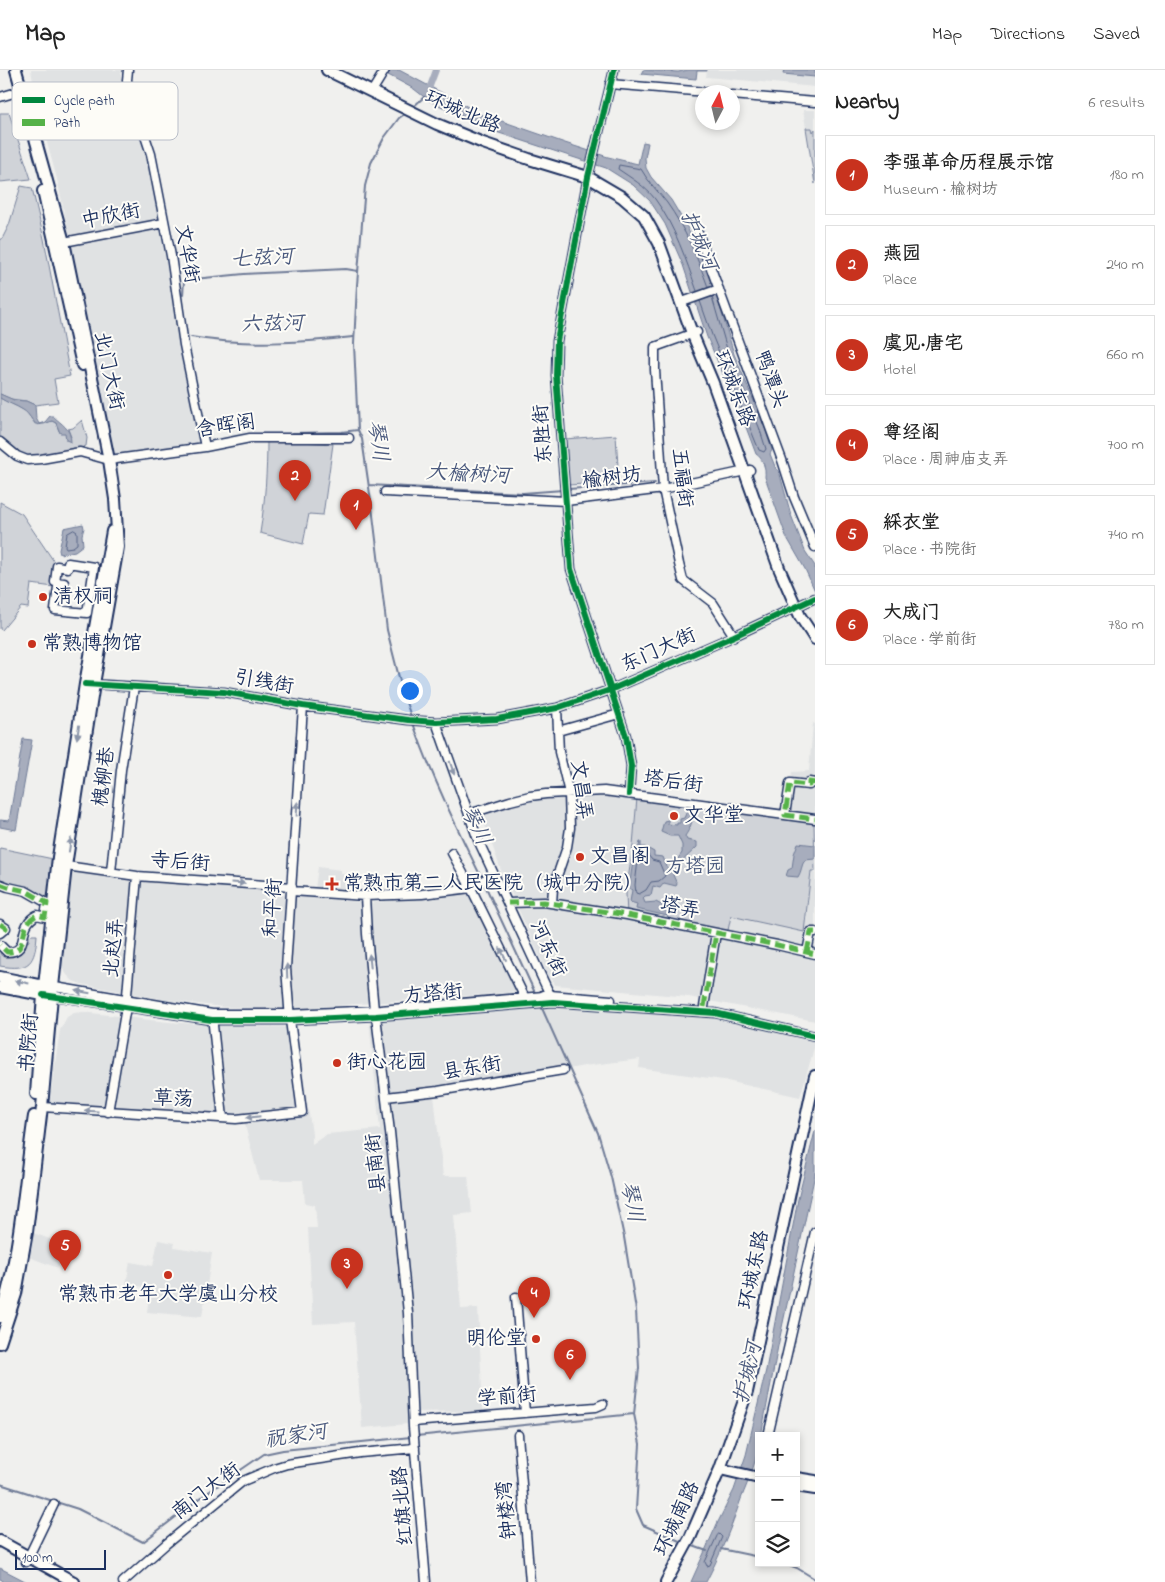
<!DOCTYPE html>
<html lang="en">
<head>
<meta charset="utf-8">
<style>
	:root { --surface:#fff; --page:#f2f2f2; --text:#222; --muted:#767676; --line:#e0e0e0; --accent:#c8321e }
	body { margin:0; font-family:"Indie Flower","LXGW WenKai TC",sans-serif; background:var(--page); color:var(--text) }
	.controls { position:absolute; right:15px; bottom:15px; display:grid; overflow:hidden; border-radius:0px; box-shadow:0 2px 8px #0003 }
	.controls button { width:45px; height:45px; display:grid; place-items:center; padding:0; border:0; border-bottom:1px solid var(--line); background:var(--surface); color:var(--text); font:25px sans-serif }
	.compass { position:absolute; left:695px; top:15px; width:45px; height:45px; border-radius:50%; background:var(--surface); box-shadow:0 2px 8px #0003; rotate:7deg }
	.scale { position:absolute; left:15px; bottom:12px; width:91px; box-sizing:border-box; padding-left:5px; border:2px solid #1b2f5e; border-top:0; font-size:14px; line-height:18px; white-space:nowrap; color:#1b2f5e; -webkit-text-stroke:4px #fdfcf7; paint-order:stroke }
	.you { position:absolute; left:409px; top:620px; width:18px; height:18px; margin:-12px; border:4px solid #fff; border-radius:50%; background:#1a73e8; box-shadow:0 0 0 8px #1a73e833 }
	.badge { display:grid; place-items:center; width:32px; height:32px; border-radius:50%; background:var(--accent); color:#fff; font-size:16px; font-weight:700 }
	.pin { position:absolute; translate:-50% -41px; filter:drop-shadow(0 1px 2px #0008) }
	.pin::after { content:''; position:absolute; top:26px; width:18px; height:15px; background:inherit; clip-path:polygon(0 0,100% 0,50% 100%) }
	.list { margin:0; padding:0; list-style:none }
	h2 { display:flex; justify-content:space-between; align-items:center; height:65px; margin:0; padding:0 20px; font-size:21px }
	h2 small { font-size:16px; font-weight:400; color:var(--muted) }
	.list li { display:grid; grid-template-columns:32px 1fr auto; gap:15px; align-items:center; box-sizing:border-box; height:80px; margin:0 10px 10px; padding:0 10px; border:1px solid var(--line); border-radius:0px }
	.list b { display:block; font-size:19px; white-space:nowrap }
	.list p { margin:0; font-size:16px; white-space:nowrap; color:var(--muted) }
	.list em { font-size:16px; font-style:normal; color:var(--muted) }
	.icon { flex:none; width:28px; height:28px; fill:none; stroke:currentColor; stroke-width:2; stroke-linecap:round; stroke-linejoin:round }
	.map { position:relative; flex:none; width:815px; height:1512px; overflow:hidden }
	header { display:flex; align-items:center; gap:30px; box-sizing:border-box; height:70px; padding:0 25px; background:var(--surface); border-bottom:1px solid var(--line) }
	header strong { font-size:24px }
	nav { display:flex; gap:28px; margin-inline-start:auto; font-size:18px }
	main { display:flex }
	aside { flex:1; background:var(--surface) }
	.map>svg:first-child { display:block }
</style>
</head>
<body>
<header>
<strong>Map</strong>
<nav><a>Map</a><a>Directions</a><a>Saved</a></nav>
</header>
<main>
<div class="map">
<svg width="815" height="1512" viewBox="0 0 815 1512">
	<rect width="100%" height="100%" fill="#f0f0ee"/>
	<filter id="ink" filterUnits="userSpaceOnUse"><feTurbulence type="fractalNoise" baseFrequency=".02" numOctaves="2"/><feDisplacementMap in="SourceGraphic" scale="10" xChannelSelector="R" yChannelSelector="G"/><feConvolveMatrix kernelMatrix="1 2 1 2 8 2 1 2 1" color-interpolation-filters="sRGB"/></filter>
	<g filter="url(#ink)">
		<!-- built -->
		<path fill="#e0e2e3" d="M31,0H122L121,6L130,44L148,88L175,243L201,375L165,381L111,386L85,257L69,164L57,109L37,36Z
			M707,0H815V17L706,7Z
			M803,40H815V114L806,58Z
			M813,653L815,654V746L788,744L792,702L809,701Z
			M597,725L637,728L633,775L727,865L730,846L804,861L811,800L815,801V951L689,927L555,915L548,905L502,803L481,744L533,729Z
			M72,795L278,820L282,825L370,833L424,826L470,822L474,834L519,922L291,939L223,937L164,930L81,914L73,911L67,905L63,899L61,892Z
			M318,797L341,800V804H345V809L348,810L346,822L315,819Z
			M501,936L665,940L727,950L783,962L815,971V975L800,1027L723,1010L639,998L640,989L584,996L434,1025L443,1106H468L472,1143L454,1145L461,1239L478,1238L483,1341L408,1342V1354L362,1358L354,1252L313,1254L308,1158H317L315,1135L305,1133L303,1110H259L242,1043L224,1044L49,1035L60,960L67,947L74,943L83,942L168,952L231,956L296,957L312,1064V1074L327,1064L380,1059L369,950Z
			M33,1163L58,1172L56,1180L63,1183L58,1198L29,1187Z
			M158,1170L175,1173L174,1177L212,1183L202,1247L147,1242L150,1218L126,1214L130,1192L153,1196Z"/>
		<!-- green -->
		<path fill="#d0d3d8" stroke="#76819b" d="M0,43H9L31,109L0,112Z
			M806,58H812L813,62L815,59V114Z
			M21,116L32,118L44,169L70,306L54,309L58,332L35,335L26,331L11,329L0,324V170L2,169L9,155Z
			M0,328L26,341L35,354H44L52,351L56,353L59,361L65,362L71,367L68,359L73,358L82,350L87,368L86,376L81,378L31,388L17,384L0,367Z
			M616,365L619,412L568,415L565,369Z
			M267,370L333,374L323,445L309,444L303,474L260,463C265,432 267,401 267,370Z
			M0,432L22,444L57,496L54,517L31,514L28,538L21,537L2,560L0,559Z
			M637,728L814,753L815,801H811L804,862L731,846L727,865L627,845L626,824L633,775Z
			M0,778L53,789L47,833L0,814Z
			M32,865H37C35,893 30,901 0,896V875L7,882L29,871V866Z"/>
		<!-- water -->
		<path fill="#a7adbd" stroke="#6f7b97" d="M379,0H399L470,38L475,43L493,48L565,73L608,87L638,94L643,72L648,73L645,88L646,98L651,107L671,130L686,155L707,201L718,230L734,284L764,355L772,380L770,384L776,399L779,401L791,445L805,481L815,496V521L805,499L786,466L765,407C766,399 763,388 756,384L744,352L707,267L683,195L665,154L650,131L633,115L606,98L493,61L428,30L414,19Z
			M643,0L678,2L689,0H707V1H697L696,9L641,4Z
			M784,0H815V7L783,4Z
			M0,324L14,330L26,331L35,335L36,348L39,354L45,352L50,346H53C61,354 71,358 71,372L66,370L65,363H60L56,353L52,351L38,355C31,351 30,344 23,340C16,335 7,333 0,328Z
			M83,454L84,458L82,465L83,475L75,481L60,484L59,480L64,458Z
			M23,669L32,670L16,760L0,757V750L9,751Z
			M688,739L693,740C694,749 690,759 685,766L687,770L697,772V777L677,796L673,805L677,814L676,816L664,813L660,818L653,816L651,825L645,826L643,828L645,833L656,832L665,837L668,833H675C673,838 670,841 668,846L636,839L637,834L630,832L632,820L629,818L634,784H637L640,772H641V777H645L654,782V786L663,787L669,802L672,801L674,794L682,783V775L678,766H670L661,762L664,751L668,750V754L677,755V753H680V749L684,748Z
			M798,773L815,775V789L805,790C801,795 802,801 798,807L786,806L788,800L792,798L794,784Z
			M815,1061V1104L778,1276L761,1366H759C759,1387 749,1409 741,1429C731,1458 720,1485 706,1512H691L717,1454L734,1420L746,1385L766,1300L798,1129Z
			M0,1498L27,1512H5L0,1509Z"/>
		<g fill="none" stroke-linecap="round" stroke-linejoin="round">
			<!-- shore -->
			<path stroke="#536184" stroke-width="1" d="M697,221C686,190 675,156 655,129C645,116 631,108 618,99L619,95L641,99C648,112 658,121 667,133C685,158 698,189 708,217
				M700,231L712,265L759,380L764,382L766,379L759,357L729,286L712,227
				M74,460L77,462V474L73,477L66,478L65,476L67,464Z
				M643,783L648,785L652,790L659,792L665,806L659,811L651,812L646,820L639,824L636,823L635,815L638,790Z
				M719,1464L722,1467L710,1495L707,1496L705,1492L717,1466Z"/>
			<!-- stream -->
			<path stroke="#6f7b97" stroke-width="2" d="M412,38L425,26
				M406,43L399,48L384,68L371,93L365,116L357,215L354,274L358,360L362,369L373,445L387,560L404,627L412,649
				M183,225L184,210L244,204L346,199L358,201
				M191,267C245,276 299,273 353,267
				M292,363L341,362L358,360
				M369,415L523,423L563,420
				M568,419L655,413
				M413,653C432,707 457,758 482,809
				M484,813L536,925
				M541,936L598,1063L611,1107L624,1167L636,1240L639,1298L634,1344L640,1374L636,1439L643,1455L684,1473
				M416,1366L634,1344
				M0,1414L78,1439L143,1472L207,1423L264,1384L283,1380L411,1367
				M690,1475L707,1481
				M721,1479L759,1487
				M784,1493L797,1498L815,1509"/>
			<!-- canal -->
			<path stroke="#a7adbd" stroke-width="6" d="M427,24L436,0"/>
			<!-- minor casing -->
			<g stroke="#1b2f5e" stroke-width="11">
				<path id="minor" d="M128,0L127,10L129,25L141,54L151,84L171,186L184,275L205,377
					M614,0L588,107L557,271L556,305L571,499L626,666L631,696L629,724
					M610,14L706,22
					M374,18L385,0
					M732,25L815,32
					M0,27L17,22
					M695,155L782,390L794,427L815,477
					M64,172L164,153
					M685,231L719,219
					M697,262L655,277V300L663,419L679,494L683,510L713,533L734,566
					M0,372L17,386L27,390L41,389L80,382L109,390L205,377L250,368H349
					M385,422L566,431L663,419L750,400
					M68,493L94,497L87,543L55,540L58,517L64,518V513L55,512L57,496L68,498Z
					M90,614L224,622L303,636L408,650L436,652L497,649L557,638L610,620L734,566L815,528
					M436,652L478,770L550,925L611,930
					M558,661L619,644
					M469,744L510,731L530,726L546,724L604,721L815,749
					M785,745L790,713L809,715V712L815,713
					M452,783L471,818L525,928
					M66,796L137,806L292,817
					M111,802L121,700L134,617
					M0,814L8,817L26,821L47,833L45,847L37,845C15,856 32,882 7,882L0,875
					M292,821L365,826L422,824L471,818L493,804
					M365,826L367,864L374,940L376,946L390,1062L408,1243L413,1357L426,1512
					M508,833L544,832L627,845L777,875L815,884
					M552,833L553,818L567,777L570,758L569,723L559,682L557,638
					M0,854L6,858L0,863
					M807,882L811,862H815
					M49,916L212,944H290L380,940L544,926
					M48,925L212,950H290L376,946L553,932L715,943L815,966
					M704,937L716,863
					M212,946L223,1048
					M386,1027L438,1021L563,1000
					M42,1037L236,1049L302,1042L290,950L286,898L303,636
					M108,1042L126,937L137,806
					M516,1227L525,1343
					M413,1352L596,1337L603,1334
					M518,1365L530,1512
					M768,1366L815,1162
					M26,1492L54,1434
					M123,1512L166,1474L243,1411L274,1398L287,1394L360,1383L415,1378"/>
			</g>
			<!-- major casing -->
			<g stroke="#1b2f5e" stroke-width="14">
				<path id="major" d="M327,0L437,54L483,73L529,89L588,107L622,127L644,146L659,173L692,263L713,313L779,498L800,546L815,569
					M43,121L82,295
					M0,907L44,916
					M0,917L43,925
					M544,926L550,925
					M36,1024L43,925L58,787L85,614L112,461
					M0,1247C21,1182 24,1112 34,1046
					M0,1273L16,1224L27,1162L42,1037L52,926L66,796L94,614L118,477L115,429L109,390L64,172L16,0
					M720,1399L759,1408
					M796,1408L815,1411
					M796,1416L815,1419
					M0,1471L74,1512
					M666,1512L690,1468L720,1399L747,1322L815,1006"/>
			</g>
			<!-- minor -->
			<use href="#minor" stroke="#fdfcf7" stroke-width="8"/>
			<!-- major -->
			<use href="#major" stroke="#fdfcf7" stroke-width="10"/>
			<!-- quiet -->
			<path stroke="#55b248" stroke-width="5" stroke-dasharray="10 5" stroke-linecap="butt" d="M815,713L809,712V715L790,713L785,745L815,749
				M0,814L8,817L26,821L47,833L45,847L37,845C15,856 32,882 7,882L0,875
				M508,833L544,832L627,845L777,875L815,884
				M0,854L6,858L0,863
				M807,882L811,862H815
				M704,937L716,863"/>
			<!-- cycleway casing -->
			<g stroke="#fdfcf7" stroke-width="9">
				<path id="cycleway" d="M614,0L588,107L557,271L556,305L571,499L626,666L631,696L629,724
					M85,614L224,622L303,636L408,650L436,652L497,649L557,638L610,620L734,566L815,528
					M43,925L212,950H290L376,946L553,932L715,943L815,966"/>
			</g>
			<!-- cycleway -->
			<use href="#cycleway" stroke="#00873e" stroke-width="6"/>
		</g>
		<!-- one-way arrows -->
		<defs><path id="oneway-solid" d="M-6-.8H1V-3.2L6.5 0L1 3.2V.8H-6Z" transform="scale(1.25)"/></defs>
		<g fill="#8c96aa">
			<use href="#oneway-solid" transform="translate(78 662) rotate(99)"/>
			<use href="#oneway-solid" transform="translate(452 698) rotate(71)"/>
			<use href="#oneway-solid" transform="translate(297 739) rotate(-87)"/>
			<use href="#oneway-solid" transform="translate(70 775) rotate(-81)"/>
			<use href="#oneway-solid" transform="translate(238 813) rotate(4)"/>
			<use href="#oneway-solid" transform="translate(503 884) rotate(-116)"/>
			<use href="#oneway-solid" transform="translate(370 891) rotate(-96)"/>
			<use href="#oneway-solid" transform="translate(287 901) rotate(-92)"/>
			<use href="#oneway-solid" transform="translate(22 912) rotate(-169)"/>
			<use href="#oneway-solid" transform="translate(83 922) rotate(-170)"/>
			<use href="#oneway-solid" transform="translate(91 1041) rotate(-176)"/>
			<use href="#oneway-solid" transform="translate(253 1047) rotate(174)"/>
		</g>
	</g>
	<!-- markers -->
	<g fill="#c8321e" stroke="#fdfcf7" stroke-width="2">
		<circle cx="43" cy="527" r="5"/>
		<circle cx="32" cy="574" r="5"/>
		<circle cx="674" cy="746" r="5"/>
		<circle cx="580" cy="787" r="5"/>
		<path d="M329.5 806.5h5v5h5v5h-5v5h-5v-5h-5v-5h5z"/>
		<circle cx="337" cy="993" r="5"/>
		<circle cx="168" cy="1205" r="5"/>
		<circle cx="536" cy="1269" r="5"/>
	</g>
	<g text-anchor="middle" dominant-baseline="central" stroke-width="4" stroke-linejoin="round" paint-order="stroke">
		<!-- street labels -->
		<g font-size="20" fill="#1b2f5e" stroke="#fdfcf7">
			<text transform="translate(462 43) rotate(23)">环城北路</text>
			<text transform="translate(111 147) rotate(-11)">中欣街</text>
			<text transform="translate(186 184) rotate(80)">文华街</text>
			<text transform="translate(108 301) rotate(78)">北门大街</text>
			<text transform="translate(770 310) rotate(70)">鸭潭头</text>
			<text transform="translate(733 319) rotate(69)">环城东路</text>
			<text transform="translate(226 357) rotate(-8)">含晖阁</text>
			<text transform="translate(544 364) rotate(-94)">东胜街</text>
			<text transform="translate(681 408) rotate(83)">五福街</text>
			<text transform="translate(612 409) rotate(-7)">榆树坊</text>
			<text transform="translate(659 581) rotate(-24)">东门大街</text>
			<text transform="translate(264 613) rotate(10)">引线街</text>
			<text transform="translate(105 707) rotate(-83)">槐柳巷</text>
			<text transform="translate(673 713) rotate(8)">塔后街</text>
			<text transform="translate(580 720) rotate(83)">文昌弄</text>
			<text transform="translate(180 793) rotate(4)">寺后街</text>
			<text transform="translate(274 838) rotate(-86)">和平街</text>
			<text transform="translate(680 839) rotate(11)">塔弄</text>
			<text transform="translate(115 878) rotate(-85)">北赵弄</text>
			<text transform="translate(547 879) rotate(65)">河东街</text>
			<text transform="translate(433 925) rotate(-5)">方塔街</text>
			<text transform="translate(30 973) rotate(-85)">书院街</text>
			<text transform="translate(472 999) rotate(-9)">县东街</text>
			<text transform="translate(173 1030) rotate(3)">草荡</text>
			<text transform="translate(377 1093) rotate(-96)">县南街</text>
			<text transform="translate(755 1200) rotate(-78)">环城东路</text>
			<text transform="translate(507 1328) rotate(-5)">学前街</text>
			<text transform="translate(207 1422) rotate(-37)">南门大街</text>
			<text transform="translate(404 1436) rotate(-95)">红旗北路</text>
			<text transform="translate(508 1440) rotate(-95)">钟楼湾</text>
			<text transform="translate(678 1449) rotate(-65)">环城南路</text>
		</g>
		<!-- poi labels -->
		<g font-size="20" fill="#1b2f5e" stroke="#fdfcf7" text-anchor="start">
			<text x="53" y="527">清权祠</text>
			<text x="42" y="574">常熟博物馆</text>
			<text x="684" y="746">文华堂</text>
			<text x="590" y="787">文昌阁</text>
			<text x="343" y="814">常熟市第二人民医院（城中分院）</text>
			<text x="347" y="993">街心花园</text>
			<text x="168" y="1225" text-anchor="middle">常熟市老年大学虞山分校</text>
			<text x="526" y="1269" text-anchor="end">明伦堂</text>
		</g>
		<!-- park labels -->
		<g font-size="20" fill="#48587c" stroke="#fdfcf7">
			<text x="695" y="797">方塔园</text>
		</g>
		<!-- water labels -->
		<g font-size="21" font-style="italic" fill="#4c5b7f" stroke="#fdfcf7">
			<text transform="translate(698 171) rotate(67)">护城河</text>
			<text transform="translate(262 189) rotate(-3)">七弦河</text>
			<text transform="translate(272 255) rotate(-2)">六弦河</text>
			<text transform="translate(377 371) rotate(82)">琴川</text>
			<text transform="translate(468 405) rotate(3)">大榆树河</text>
			<text transform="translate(475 756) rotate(65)">琴川</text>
			<text transform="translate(631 1132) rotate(79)">琴川</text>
			<text transform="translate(749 1303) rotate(-77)">护城河</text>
			<text transform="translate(296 1367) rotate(-9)">祝家河</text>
		</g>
	</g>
	<!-- legend -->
	<rect x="12" y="12" width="166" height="58" rx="8" fill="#fdfcf7" stroke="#b9bec9" stroke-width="1"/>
	<rect x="22" y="27" width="23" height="6" fill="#00873e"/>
	<rect x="22" y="49" width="23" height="7" fill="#55b248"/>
	<g font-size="14" fill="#1b2f5e">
		<text x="54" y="35">Cycle path</text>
		<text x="54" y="57">Path</text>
	</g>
</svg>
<div class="controls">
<button>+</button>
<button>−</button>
<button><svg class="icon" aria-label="layers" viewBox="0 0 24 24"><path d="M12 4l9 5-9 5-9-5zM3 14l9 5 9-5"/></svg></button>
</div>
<svg class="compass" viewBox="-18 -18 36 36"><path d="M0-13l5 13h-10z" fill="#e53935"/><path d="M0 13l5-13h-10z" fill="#767676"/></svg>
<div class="scale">100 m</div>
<div class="you"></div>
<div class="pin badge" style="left:356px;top:460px">1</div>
<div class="pin badge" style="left:295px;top:431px">2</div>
<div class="pin badge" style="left:347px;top:1219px">3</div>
<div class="pin badge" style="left:534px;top:1248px">4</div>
<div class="pin badge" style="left:65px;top:1201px">5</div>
<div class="pin badge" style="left:570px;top:1310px">6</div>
</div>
<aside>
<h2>Nearby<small>6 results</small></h2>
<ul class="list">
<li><span class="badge">1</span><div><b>李强革命历程展示馆</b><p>Museum · 榆树坊</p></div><em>180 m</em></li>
<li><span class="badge">2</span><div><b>燕园</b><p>Place</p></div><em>240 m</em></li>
<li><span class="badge">3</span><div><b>虞见·唐宅</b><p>Hotel</p></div><em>660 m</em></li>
<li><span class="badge">4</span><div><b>尊经阁</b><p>Place · 周神庙支弄</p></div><em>700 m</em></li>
<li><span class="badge">5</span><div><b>綵衣堂</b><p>Place · 书院街</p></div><em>740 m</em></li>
<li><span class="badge">6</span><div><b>大成门</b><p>Place · 学前街</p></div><em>780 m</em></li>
</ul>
</aside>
</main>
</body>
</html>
